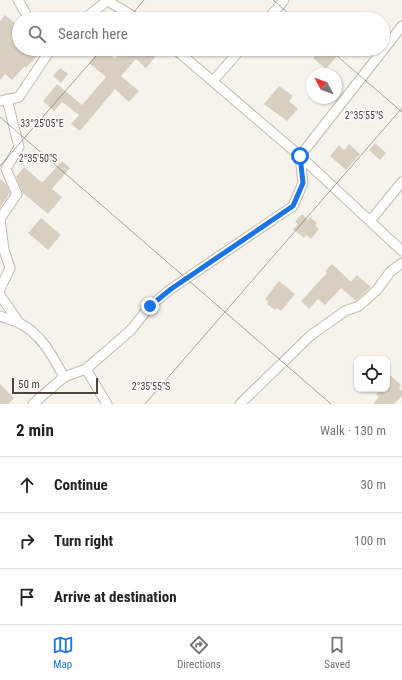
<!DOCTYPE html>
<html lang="en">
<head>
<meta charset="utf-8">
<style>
	:root { --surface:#fff; --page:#f6f6f6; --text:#222; --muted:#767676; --line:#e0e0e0; --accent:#1a73e8 }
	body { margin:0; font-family:"Roboto Condensed",sans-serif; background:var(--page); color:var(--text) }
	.controls { position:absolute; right:12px; bottom:12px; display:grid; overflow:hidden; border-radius:8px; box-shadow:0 1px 3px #0004 }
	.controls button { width:36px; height:36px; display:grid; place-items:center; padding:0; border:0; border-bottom:1px solid var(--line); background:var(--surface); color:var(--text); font:20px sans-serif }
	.compass { position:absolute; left:306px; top:68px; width:36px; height:36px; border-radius:50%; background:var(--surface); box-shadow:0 1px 3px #0004; rotate:311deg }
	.scale { position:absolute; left:12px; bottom:10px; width:86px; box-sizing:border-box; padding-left:4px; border:2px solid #4b4439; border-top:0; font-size:11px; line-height:14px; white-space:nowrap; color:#4b4439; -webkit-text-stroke:3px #fff; paint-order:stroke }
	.stop { position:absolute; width:12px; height:12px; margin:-9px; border:3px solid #1a73e8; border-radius:50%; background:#fff }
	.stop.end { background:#1a73e8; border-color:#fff; box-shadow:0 1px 4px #0008 }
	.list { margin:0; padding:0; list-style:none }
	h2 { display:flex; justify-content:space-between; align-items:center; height:52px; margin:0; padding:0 16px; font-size:17px }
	h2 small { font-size:13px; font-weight:400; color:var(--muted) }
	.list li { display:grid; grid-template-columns:26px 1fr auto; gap:12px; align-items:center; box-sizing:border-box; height:56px; padding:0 16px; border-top:1px solid var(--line) }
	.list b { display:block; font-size:15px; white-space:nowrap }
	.list em { font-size:13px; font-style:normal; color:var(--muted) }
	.icon { flex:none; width:22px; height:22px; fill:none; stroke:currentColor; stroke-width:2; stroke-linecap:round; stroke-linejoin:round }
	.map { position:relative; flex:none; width:402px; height:404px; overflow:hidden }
	.search { position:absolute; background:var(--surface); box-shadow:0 1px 3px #0004; left:12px; right:12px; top:12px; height:44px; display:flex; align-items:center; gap:10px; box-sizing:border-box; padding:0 14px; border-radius:22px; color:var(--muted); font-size:15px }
	.sheet { height:220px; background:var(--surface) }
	nav { display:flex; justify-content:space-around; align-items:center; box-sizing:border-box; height:56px; border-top:1px solid var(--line); background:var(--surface); font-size:11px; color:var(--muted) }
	nav a { display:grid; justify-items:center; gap:2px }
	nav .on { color:var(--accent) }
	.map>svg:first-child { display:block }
</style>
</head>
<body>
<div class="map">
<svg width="402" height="404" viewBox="0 0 402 404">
	<rect width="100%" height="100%" fill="#f6f3ec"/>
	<!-- building -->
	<path fill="#d8cfc1" d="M5,15L19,27V49H43L26,68L25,66L12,80L5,74L0,80V21Z
		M101,49H103L115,59L123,49H145L155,57L146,68L136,59L121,76L139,91L129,102L115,89L80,131L71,124L79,115L62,102L54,111L43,101L57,84L82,105L106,77L89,63Z
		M320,49H343L326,69L313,58Z
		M60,68L68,74L61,83L53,76Z
		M279,86L293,96L289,101L298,109L287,121L264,104Z
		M375,143L386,153L380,160L369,150Z
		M349,144L360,154L346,170L330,156L339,145L344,150Z
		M62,161L70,168L52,189L62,197L48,214L23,193L16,177L24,167L41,182L42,181L43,182Z
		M0,179L7,185L10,193L0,208Z
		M302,214L308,220L310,217L317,223L315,225L319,229L311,239L306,235L304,238L293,229L298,224L295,222Z
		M41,218L61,235L48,250L28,233Z
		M332,264L351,282L357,275L371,287L356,301L341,288L325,305L318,299L309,309L301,301L327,273L325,271Z
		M279,281L295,294L281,311L277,308L275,310L267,304L269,302L265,299Z
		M391,376L401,385L399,388L402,391V396L394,404H373L379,397L376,394L381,389H387V380Z
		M0,384L14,398L8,404H0Z"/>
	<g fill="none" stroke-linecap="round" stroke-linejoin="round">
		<!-- street casing -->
		<g stroke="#c2bbae" stroke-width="11">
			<path id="street" d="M18,0L29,19
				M106,0L138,19
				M84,19L107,1
				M268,19L284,0
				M175,49L300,156L402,251
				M213,81L241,49
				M0,101L19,97L51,49
				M370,221L402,182
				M0,289L10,268L4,250L0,219L17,194L6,169L19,147L7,99
				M0,295L20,324
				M0,316C7,319 15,321 21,324C42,335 53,357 64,377L33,404
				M86,369L131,330L150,306L171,289L293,206L303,183L300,156L402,26
				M64,377L86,369L107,404
				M240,404L310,336L345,311L359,306L377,290L390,272L402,263"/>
		</g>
		<!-- street -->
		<use href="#street" stroke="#fff" stroke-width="9"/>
	</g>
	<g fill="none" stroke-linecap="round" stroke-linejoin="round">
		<!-- route -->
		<path stroke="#1a73e8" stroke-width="5" d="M150,306L171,289L293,206L303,183L300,156"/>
	</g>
	<!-- ticks -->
	<path fill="none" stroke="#4b4439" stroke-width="1" stroke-opacity="0.45" d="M273,0L295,19M128,19L144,0M329,49L402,112M0,117L331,404M0,166L102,49M145,404L402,108"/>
	<g font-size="10" text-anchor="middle" fill="#4b4439" stroke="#fff" stroke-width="3" stroke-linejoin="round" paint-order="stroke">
		<text x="364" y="119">2°35'55"S</text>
		<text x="42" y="127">33°25'05"E</text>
		<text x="38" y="162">2°35'50"S</text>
		<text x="151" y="390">2°35'55"S</text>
	</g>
</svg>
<div class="controls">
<button><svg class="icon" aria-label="locate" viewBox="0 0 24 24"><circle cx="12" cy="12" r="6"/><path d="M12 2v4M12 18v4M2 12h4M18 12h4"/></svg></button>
</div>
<svg class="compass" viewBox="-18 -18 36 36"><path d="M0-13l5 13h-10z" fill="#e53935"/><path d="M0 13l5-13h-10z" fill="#767676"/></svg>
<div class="scale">50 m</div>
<div class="stop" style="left:300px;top:156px"></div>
<div class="stop end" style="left:150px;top:306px"></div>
<div class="search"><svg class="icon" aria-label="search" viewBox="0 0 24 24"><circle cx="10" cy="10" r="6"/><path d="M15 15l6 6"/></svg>Search here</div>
</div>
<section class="sheet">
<h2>2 min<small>Walk · 130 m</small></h2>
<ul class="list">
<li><svg class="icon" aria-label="ahead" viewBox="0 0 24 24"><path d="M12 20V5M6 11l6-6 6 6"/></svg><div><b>Continue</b></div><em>30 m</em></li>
<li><svg class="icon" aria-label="right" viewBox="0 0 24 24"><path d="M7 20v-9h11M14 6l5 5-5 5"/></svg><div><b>Turn right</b></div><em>100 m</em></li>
<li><svg class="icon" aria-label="arrive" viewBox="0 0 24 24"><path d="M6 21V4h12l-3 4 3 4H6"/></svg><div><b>Arrive at destination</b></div></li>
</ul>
</section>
<nav>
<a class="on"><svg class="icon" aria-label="map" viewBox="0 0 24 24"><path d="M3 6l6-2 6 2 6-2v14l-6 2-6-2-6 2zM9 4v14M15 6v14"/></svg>Map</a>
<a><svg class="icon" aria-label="directions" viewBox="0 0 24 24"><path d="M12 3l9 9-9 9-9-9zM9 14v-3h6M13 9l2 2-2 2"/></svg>Directions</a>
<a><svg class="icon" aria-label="saved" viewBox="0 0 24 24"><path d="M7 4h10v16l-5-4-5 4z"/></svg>Saved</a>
</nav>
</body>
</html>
